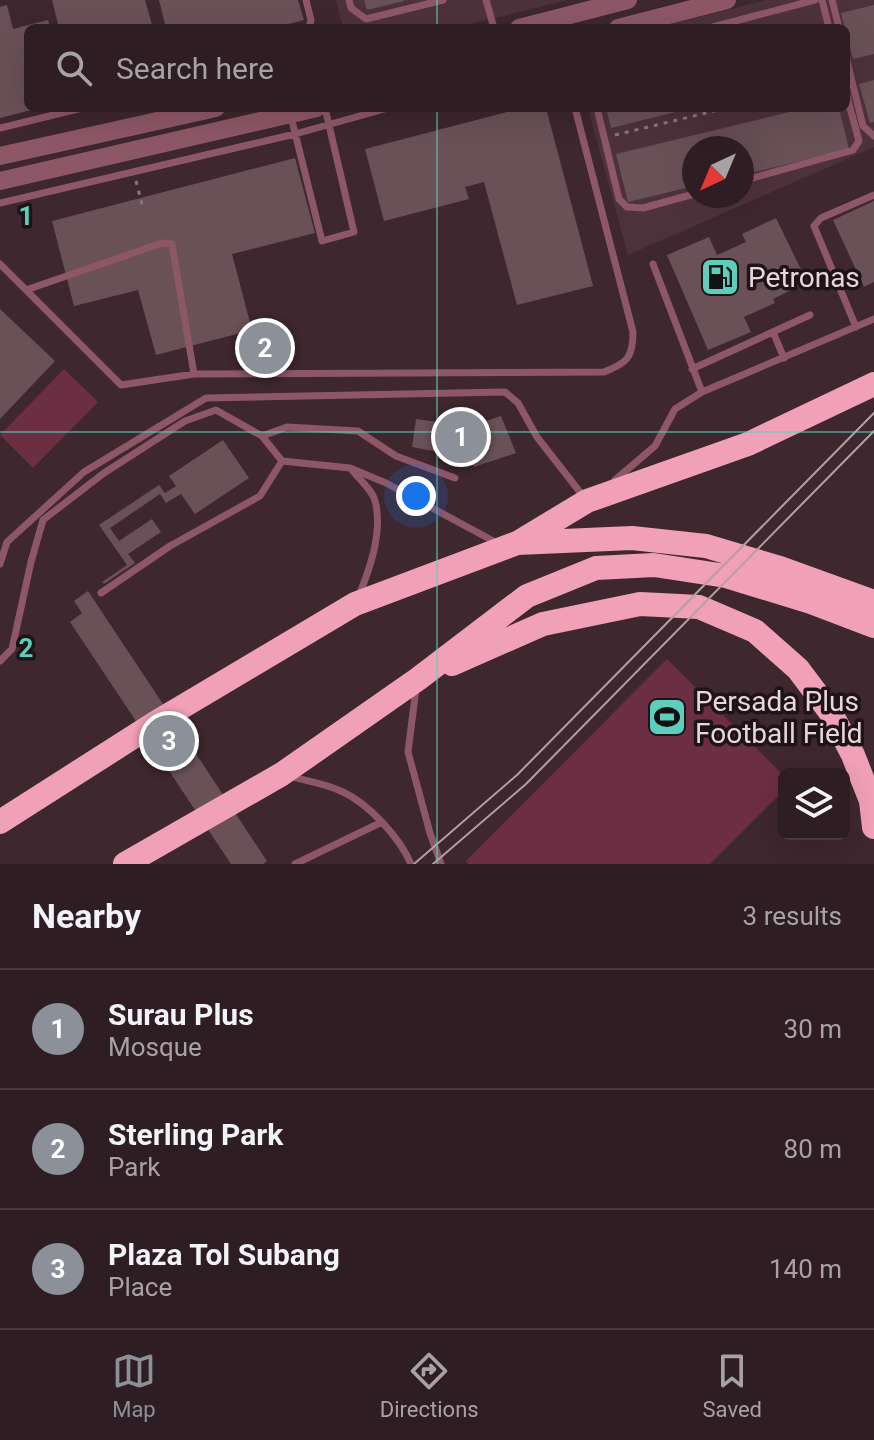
<!DOCTYPE html>
<html lang="en">
<head>
<meta charset="utf-8">
<style>
	:root { --surface:#2e1d22; --page:#36262a; --text:#f1f3f6; --muted:#a7a2a5; --line:#493b40; --accent:#8c9099 }
	body { margin:0; font-family:Roboto,sans-serif; background:var(--page); color:var(--text) }
	.controls { position:absolute; right:24px; bottom:24px; display:grid; overflow:hidden; border-radius:12px; box-shadow:0 8px 32px #0002 }
	.controls button { width:72px; height:72px; display:grid; place-items:center; padding:0; border:0; border-bottom:2px solid var(--line); background:var(--surface); color:var(--text); font:40px sans-serif }
	.compass { position:absolute; left:682px; top:136px; width:72px; height:72px; border-radius:50%; background:var(--surface); box-shadow:0 8px 32px #0002; rotate:224deg }
	.you { position:absolute; left:416px; top:496px; width:28px; height:28px; margin:-20px; border:6px solid #fff; border-radius:50%; background:#1a73e8; box-shadow:0 0 0 12px #1a73e833 }
	.badge { display:grid; place-items:center; width:52px; height:52px; border-radius:50%; background:var(--accent); color:#fff; font-size:26px; font-weight:700 }
	.pin { position:absolute; translate:-50% -50%; border:4px solid #fff; box-shadow:0 2px 8px #0006 }
	.list { margin:0; padding:0; list-style:none }
	h2 { display:flex; justify-content:space-between; align-items:center; height:104px; margin:0; padding:0 32px; font-size:34px }
	h2 small { font-size:26px; font-weight:400; color:var(--muted) }
	.list li { display:grid; grid-template-columns:52px 1fr auto; gap:24px; align-items:center; box-sizing:border-box; height:120px; padding:0 32px; border-top:2px solid var(--line) }
	.list b { display:block; font-size:30px; white-space:nowrap }
	.list p { margin:0; font-size:26px; white-space:nowrap; color:var(--muted) }
	.list em { font-size:26px; font-style:normal; color:var(--muted) }
	.icon { flex:none; width:44px; height:44px; fill:none; stroke:currentColor; stroke-width:2; stroke-linecap:round; stroke-linejoin:round }
	.map { position:relative; flex:none; width:874px; height:864px; overflow:hidden }
	.search { position:absolute; background:var(--surface); box-shadow:0 8px 32px #0002; left:24px; right:24px; top:24px; height:88px; display:flex; align-items:center; gap:20px; box-sizing:border-box; padding:0 28px; border-radius:12px; color:var(--muted); font-size:30px }
	.sheet { height:464px; background:var(--surface) }
	nav { display:flex; justify-content:space-around; align-items:center; box-sizing:border-box; height:112px; border-top:2px solid var(--line); background:var(--surface); font-size:22px; color:var(--muted) }
	nav a { display:grid; justify-items:center; gap:4px }
	nav .on { color:var(--accent) }
	.map>svg:first-child { display:block }
</style>
</head>
<body>
<div class="map">
<svg width="874" height="864" viewBox="0 0 874 864">
	<rect width="100%" height="100%" fill="#3e272e"/>
	<!-- built -->
	<path fill="#4e323b" fill-rule="evenodd" d="M336,0H568L454,28H343Z
		M767,0H874V147L628,255L588,108H846V28H655ZM694,148H742V196H694Z"/>
	<!-- green -->
	<path fill="#6c2e43" d="M284,333L288,356L248,366L242,340Z
		M64,369L98,402L33,468L0,435Z
		M667,659L784,776V790L710,864H468L466,861Z"/>
	<!-- building -->
	<path fill="#6a5158" d="M52,0H145L153,28H59Z
		M159,0H298L304,20L274,28H166Z
		M364,0H404V1L367,10Z
		M7,5L13,29L48,20L50,28H28V108L35,109L0,118V7Z
		M874,5V54L853,59L841,13Z
		M874,80V122L870,123L859,84Z
		M522,108H546L593,286L517,305L484,182L465,187L469,199L384,221L365,149Z
		M606,108H686L687,109L611,128Z
		M806,108H839L849,149L742,175V148H694V186L628,202L616,154Z
		M295,158L315,233L232,254L252,330L156,355L138,290L74,306L52,221Z
		M874,201V282L864,287L833,220Z
		M776,218L807,282L773,299L775,303L744,317L751,332L708,350L667,255L709,237L717,255L746,242L742,234Z
		M0,309L55,361L0,419Z
		M501,416L516,453L474,467L470,458L412,447L416,419L471,426Z
		M223,440L249,478L195,514L181,494L166,503L160,494L110,528L119,541L152,519L161,532L128,554L135,563L104,584L102,582L127,565L99,525L159,485L165,493L176,486L169,476Z
		M88,591L267,861L263,864H231L70,622L82,613L74,601Z"/>
	<g fill="none" stroke-linecap="round" stroke-linejoin="round">
		<!-- path -->
		<path stroke="#8b777c" stroke-width="3" stroke-dasharray="4 6" stroke-linecap="butt" d="M615,135L727,108
			M136,181L143,208"/>
		<!-- service -->
		<path stroke="#8d5767" stroke-width="7" d="M306,0L311,20L309,28
			M349,0L351,8L366,19L443,0
			M486,0L494,28
			M822,0L829,28
			M832,0L839,28
			M709,28L815,0
			M846,57L863,126L874,136
			M597,108L619,199L627,207L643,208L694,194
			M291,117L322,241L354,232L325,108
			M0,128L82,108
			M742,181L853,150L859,141L846,93
			M0,203L295,134L388,108
			M0,264L121,385L194,374L604,372C627,363 633,358 633,332L575,108
			M653,264L702,392
			M26,290L162,243L172,244L194,374
			M856,327L814,226L821,218L874,195
			M773,332L784,358
			M692,369L810,315
			M262,436L287,427L358,431L396,456L455,478
			M352,470C359,479 373,491 375,501C383,530 370,569 359,595
			M615,480L655,446L675,409L702,392L874,319
			M0,564L7,542L84,472L206,398L505,392L518,403L537,437L583,496
			M101,593L170,546L260,496L282,461
			M0,661L12,649L31,562L43,520L104,473L185,421L216,410L262,436L282,461L350,468L386,483L497,543
			M416,689L408,752L430,833L441,864
			M289,776C306,781 327,784 343,792C369,804 400,838 411,864
			M295,864L382,822"/>
		<!-- tertiary -->
		<path stroke="#8d5767" stroke-width="18" d="M519,28L628,0
			M618,28L727,0
			M0,156L216,108
			M0,181L317,108"/>
		<!-- motorway -->
		<path stroke="#f0a0b7" stroke-width="24" d="M519,542L587,501L748,444L874,384
			M452,664L543,624L640,604L699,607L755,631L798,669L831,713L853,755L871,801L874,827
			M0,822L155,723L355,604L517,543L632,538L706,546L780,568L874,602
			M125,864L282,774L418,679L527,596L596,568L654,565L726,576L811,602L874,626"/>
		<!-- tram -->
		<path stroke="#b2a0a5" stroke-width="2" d="M414,864L517,775L874,413
			M433,864L526,784L874,431"/>
	</g>
	<!-- grid -->
	<path fill="none" stroke="#5ccebb" stroke-width="2" stroke-opacity="0.55" d="M437,0V28M437,108V864M0,432H874"/>
	<!-- icons -->
	<defs>
		<g id="fuel-square" transform="scale(2)"><rect x="-9" y="-9" width="18" height="18" rx="4" fill="#5ccebb" stroke="#1e1316"/><path d="M-5.5-6h7V0h2V4h1.3V-2.5L3-4.5l.8-.8L6-3V5H2.5V1h-1V6h-7ZM-4.2-4.7v3.2H.2V-4.7Z" fill="#111"/></g>
		<g id="stadium-square" transform="scale(2)"><rect x="-9" y="-9" width="18" height="18" rx="4" fill="#5ccebb" stroke="#1e1316"/><path d="M0-5a6.5 5 0 1 0 0 10a6.5 5 0 1 0 0-10ZM-3.5-1.8h7v3.6h-7Z" fill="#111"/></g>
	</defs>
	<g fill-rule="evenodd">
		<use href="#fuel-square" x="720" y="277"/>
		<use href="#stadium-square" x="667" y="717"/>
	</g>
	<g text-anchor="middle" dominant-baseline="central" stroke-width="7" stroke-linejoin="round" paint-order="stroke">
		<!-- poi labels -->
		<g font-size="28" fill="#e7d7db" stroke="#1e1316" text-anchor="start">
			<text x="748" y="277">Petronas</text>
			<text x="695" y="701">Persada Plus<tspan x="695" dy="32">Football Field</tspan></text>
		</g>
	</g>
	<g font-size="26" text-anchor="middle" font-weight="bold" fill="#5ccebb" stroke="#1e1316" stroke-width="7" stroke-linejoin="round" paint-order="stroke">
		<text x="26" y="225">1</text>
		<text x="26" y="657">2</text>
	</g>
</svg>
<div class="controls">
<button><svg class="icon" aria-label="layers" viewBox="0 0 24 24"><path d="M12 4l9 5-9 5-9-5zM3 14l9 5 9-5"/></svg></button>
</div>
<svg class="compass" viewBox="-18 -18 36 36"><path d="M0-13l5 13h-10z" fill="#e53935"/><path d="M0 13l5-13h-10z" fill="#a7a2a5"/></svg>
<div class="you"></div>
<div class="pin badge" style="left:461px;top:437px">1</div>
<div class="pin badge" style="left:265px;top:348px">2</div>
<div class="pin badge" style="left:169px;top:741px">3</div>
<div class="search"><svg class="icon" aria-label="search" viewBox="0 0 24 24"><circle cx="10" cy="10" r="6"/><path d="M15 15l6 6"/></svg>Search here</div>
</div>
<section class="sheet">
<h2>Nearby<small>3 results</small></h2>
<ul class="list">
<li><span class="badge">1</span><div><b>Surau Plus</b><p>Mosque</p></div><em>30 m</em></li>
<li><span class="badge">2</span><div><b>Sterling Park</b><p>Park</p></div><em>80 m</em></li>
<li><span class="badge">3</span><div><b>Plaza Tol Subang</b><p>Place</p></div><em>140 m</em></li>
</ul>
</section>
<nav>
<a class="on"><svg class="icon" aria-label="map" viewBox="0 0 24 24"><path d="M3 6l6-2 6 2 6-2v14l-6 2-6-2-6 2zM9 4v14M15 6v14"/></svg>Map</a>
<a><svg class="icon" aria-label="directions" viewBox="0 0 24 24"><path d="M12 3l9 9-9 9-9-9zM9 14v-3h6M13 9l2 2-2 2"/></svg>Directions</a>
<a><svg class="icon" aria-label="saved" viewBox="0 0 24 24"><path d="M7 4h10v16l-5-4-5 4z"/></svg>Saved</a>
</nav>
</body>
</html>
